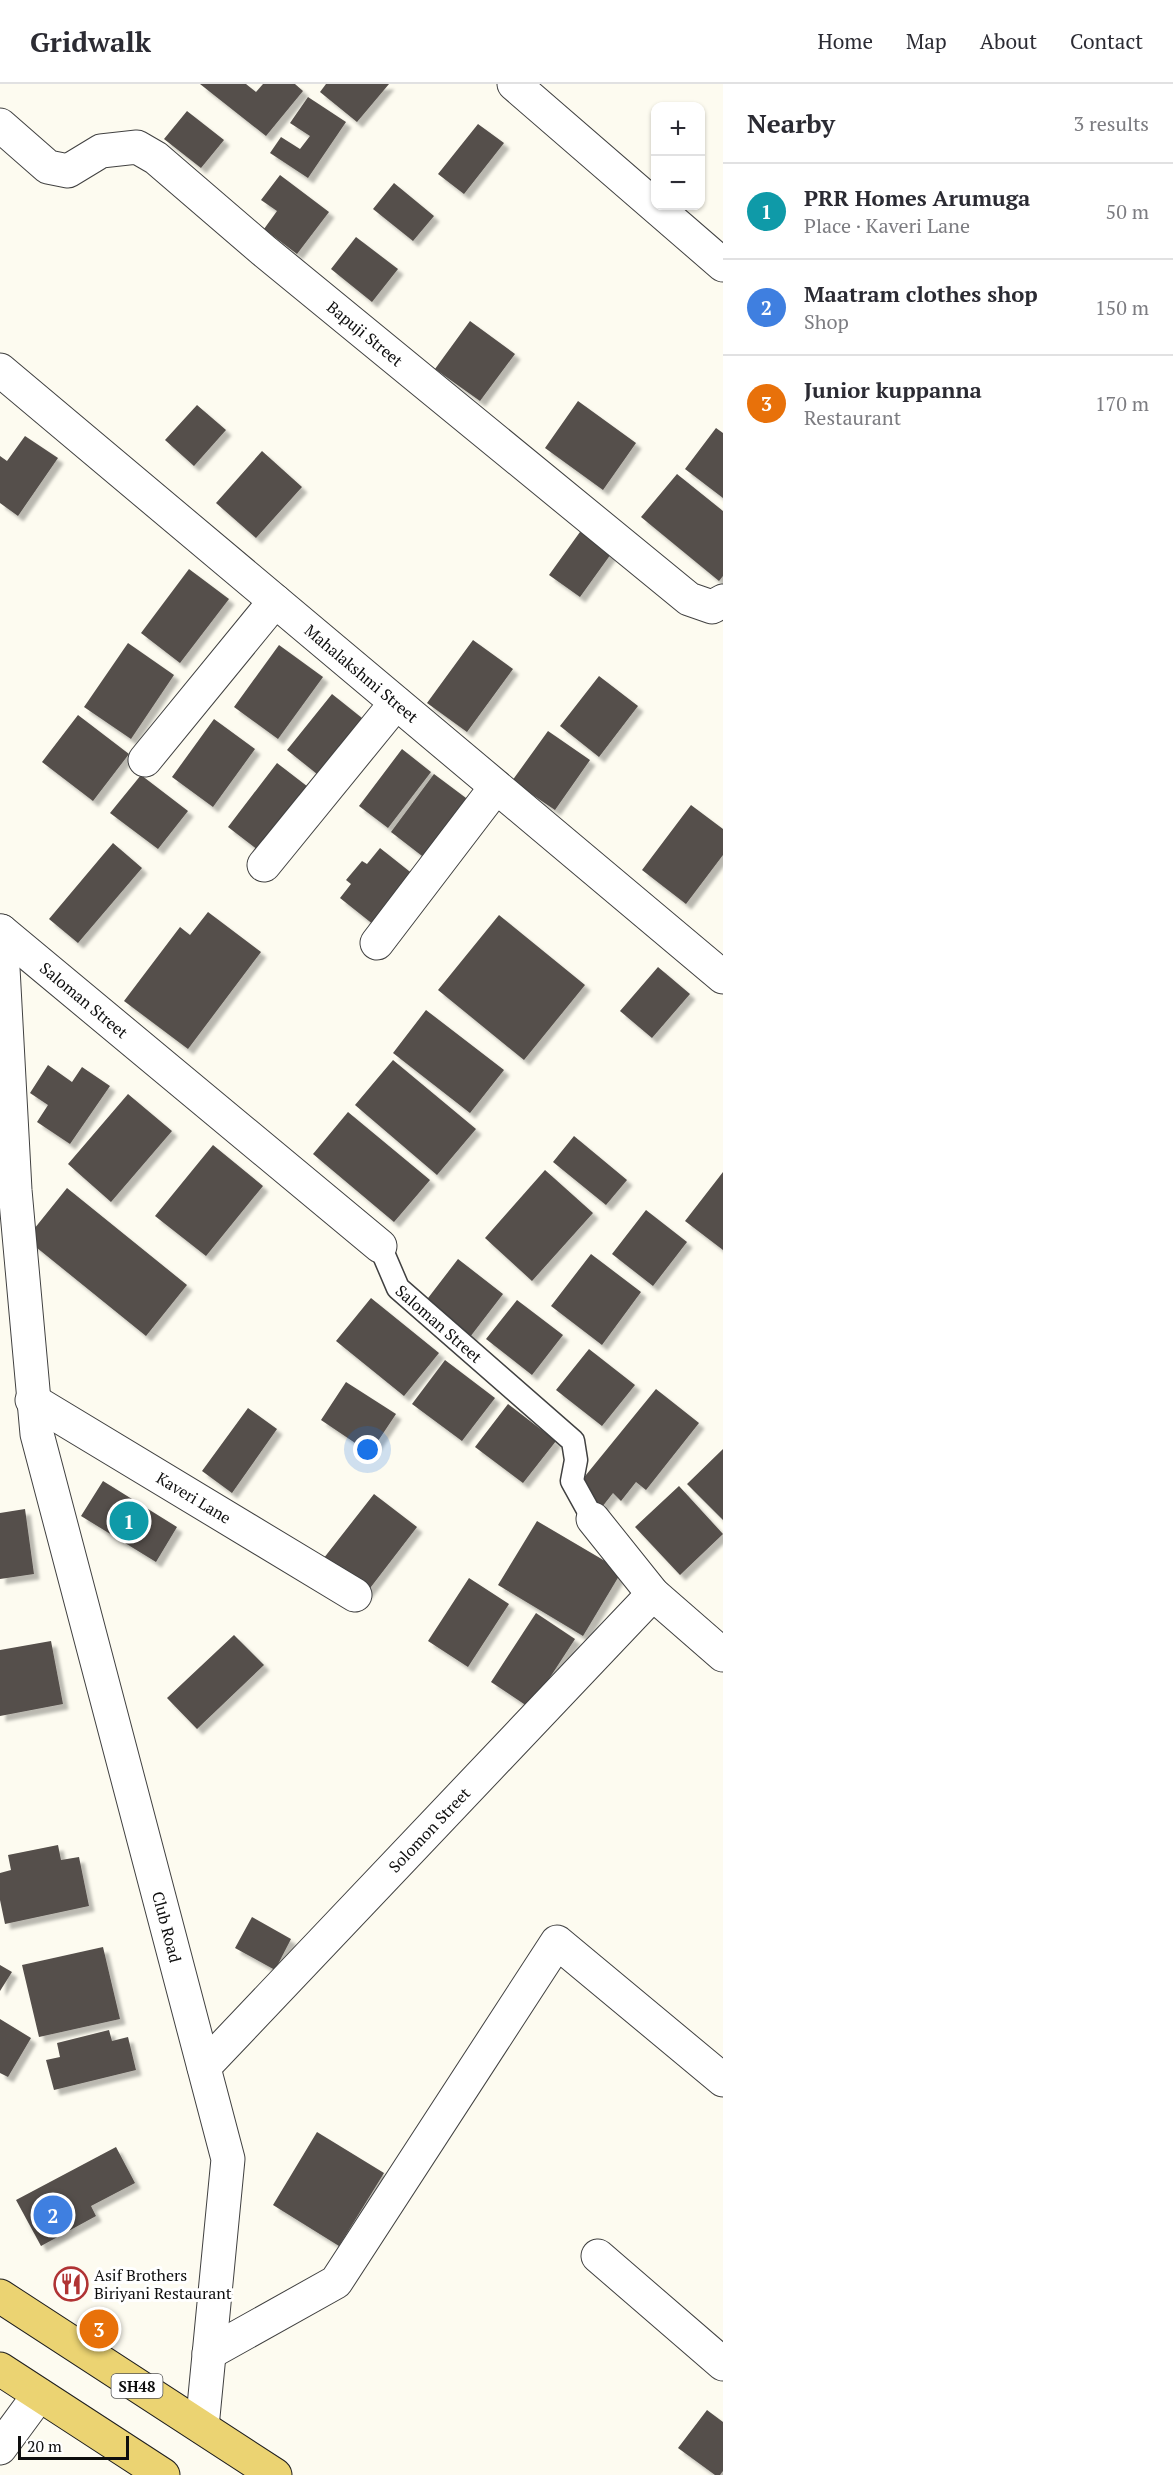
<!DOCTYPE html>
<html lang="en">
<head>
<meta charset="utf-8">
<style>
	:root { --surface:#fff; --page:#f2f2f3; --text:#2b2b33; --muted:#7c7c81; --line:#e1e1e2; --accent:#0b8043 }
	body { margin:0; font-family:"PT Serif",serif; background:var(--page); color:var(--text) }
	.controls { position:absolute; right:18px; top:18px; display:grid; overflow:hidden; border-radius:12px; box-shadow:0 2px 4px #0004 }
	.controls button { width:54px; height:54px; display:grid; place-items:center; padding:0; border:0; border-bottom:2px solid var(--line); background:var(--surface); color:var(--text); font:30px sans-serif }
	.scale { position:absolute; left:18px; bottom:15px; width:111px; box-sizing:border-box; padding-left:6px; border:3px solid #0e0e0e; border-top:0; font-size:16px; line-height:21px; white-space:nowrap; color:#0e0e0e; -webkit-text-stroke:4px #fff; paint-order:stroke }
	.you { position:absolute; left:368px; top:1366px; width:21px; height:21px; margin:-15px; border:4px solid #fff; border-radius:50%; background:#1a73e8; box-shadow:0 0 0 9px #1a73e833 }
	.badge { display:grid; place-items:center; width:39px; height:39px; border-radius:50%; background:var(--accent); color:#fff; font-size:20px; font-weight:700 }
	.pin { position:absolute; translate:-50% -50%; border:3px solid #fff; box-shadow:0 2px 6px #0006 }
	.list { margin:0; padding:0; list-style:none }
	h2 { display:flex; justify-content:space-between; align-items:center; height:78px; margin:0; padding:0 24px; font-size:26px }
	h2 small { font-size:20px; font-weight:400; color:var(--muted) }
	.list li { display:grid; grid-template-columns:39px 1fr auto; gap:18px; align-items:center; box-sizing:border-box; height:96px; padding:0 24px; border-top:2px solid var(--line) }
	.list b { display:block; font-size:22px; white-space:nowrap }
	.list p { margin:0; font-size:20px; white-space:nowrap; color:var(--muted) }
	.list em { font-size:20px; font-style:normal; color:var(--muted) }
	.map { position:relative; flex:none; width:723px; height:2391px; overflow:hidden }
	header { display:flex; align-items:center; gap:36px; box-sizing:border-box; height:84px; padding:0 30px; background:var(--surface); border-bottom:2px solid var(--line) }
	header strong { font-size:28px }
	nav { display:flex; gap:33px; margin-inline-start:auto; font-size:21px }
	main { display:flex }
	aside { flex:1; background:var(--surface) }
	.map>svg:first-child { display:block }
</style>
</head>
<body>
<header>
<strong>Gridwalk</strong>
<nav><a>Home</a><a>Map</a><a>About</a><a>Contact</a></nav>
</header>
<main>
<div class="map">
<svg width="723" height="2391" viewBox="0 0 723 2391">
	<defs>
		<filter id="shadow"><feDropShadow dx="5.5" dy="5.5" stdDeviation="1.5" flood-color="#0004"/></filter>
	</defs>
	<rect width="100%" height="100%" fill="#fdfbf0"/>
	<!-- building -->
	<path fill="#554f4b" filter="url(#shadow)" d="M200,0H246L256,8L263,0H295L303,7L266,52Z
		M326,0H389L357,38L320,8Z
		M308,13L346,38L308,94L270,69L281,53L300,65L310,52L290,39Z
		M187,27L224,56L201,84L164,55Z
		M478,40L504,59L464,110L438,90Z
		M280,91L329,128L297,170L264,145L277,127L261,116Z
		M394,99L434,132L413,157L373,125Z
		M356,153L398,185L372,218L331,185Z
		M470,237L515,270L480,317L435,285Z
		M578,317L636,359L603,406L545,364Z
		M197,321L226,346L194,382L165,356Z
		M716,344L723,349V414L685,385Z
		M25,352L58,374L18,432L0,419V372L7,377Z
		M262,367L302,403L256,454L216,419Z
		M677,390L723,427V492L719,497L641,433Z
		M585,441L616,463L580,513L549,491Z
		M189,485L229,515L180,579L141,549Z
		M473,556L513,585L467,648L427,619Z
		M128,559L174,591L131,655L84,623Z
		M279,561L323,593L278,655L234,623Z
		M599,592L638,622L599,673L560,642Z
		M332,610L367,638L322,694L287,666Z
		M78,631L129,670L93,717L42,678Z
		M214,635L255,665L213,723L172,693Z
		M548,647L590,676L555,726L512,697Z
		M402,665L431,688L388,744L359,722Z
		M277,679L312,706L263,770L228,743Z
		M434,690L470,717L426,775L391,748Z
		M141,691L188,727L158,765L110,729Z
		M691,721L723,745V771L686,820L642,786Z
		M113,759L142,784L78,859L49,835Z
		M380,764L414,791L374,841L340,814L351,800L346,796L362,777L367,780Z
		M208,828L261,868L188,965L124,917L180,843L190,851Z
		M499,831L585,901L524,976L438,906Z
		M658,883L690,910L652,954L620,927Z
		M426,926L504,986L470,1029L393,969Z
		M393,976L476,1045L437,1091L355,1021Z
		M48,981L72,998L82,983L110,1002L70,1060L37,1038L48,1021L30,1009Z
		M128,1010L172,1047L111,1118L68,1080Z
		M348,1028L430,1096L394,1138L313,1070Z
		M574,1052L627,1096L606,1121L553,1078Z
		M213,1061L263,1102L206,1172L155,1132Z
		M545,1086L593,1129L532,1197L485,1154Z
		M723,1088V1166L685,1137Z
		M67,1104L187,1201L146,1252L26,1155Z
		M646,1126L687,1158L653,1202L612,1170Z
		M591,1170L641,1208L602,1261L551,1222Z
		M458,1175L503,1210L470,1253L425,1218Z
		M371,1214L439,1269L404,1312L336,1257Z
		M517,1216L563,1251L532,1291L486,1255Z
		M589,1265L635,1301L602,1342L556,1306Z
		M445,1276L495,1314L462,1357L412,1320Z
		M346,1298L396,1330L370,1369L321,1336Z
		M656,1305L699,1339L646,1406L636,1398L621,1417L613,1409L602,1423L577,1402Z
		M508,1320L556,1357L523,1399L475,1363Z
		M248,1324L277,1345L232,1409L202,1387Z
		M723,1365V1436L687,1400Z
		M103,1397L177,1443L156,1478L81,1432Z
		M679,1402L723,1450L680,1491L635,1443Z
		M374,1410L417,1443L364,1512L320,1479Z
		M25,1425L34,1490L0,1495V1429Z
		M537,1437L622,1487L583,1552L498,1501Z
		M469,1494L509,1520L468,1583L428,1557Z
		M536,1529L575,1555L530,1624L491,1598Z
		M234,1551L264,1581L197,1645L167,1614Z
		M51,1557L63,1620L0,1632V1566Z
		M58,1761L61,1776L79,1773L89,1822L5,1840L0,1816V1789L11,1786L8,1771Z
		M252,1833L291,1855L275,1886L235,1864Z
		M103,1863L120,1935L39,1953L22,1881Z
		M0,1881L12,1888L0,1907Z
		M0,1935L31,1954L8,1993L0,1989Z
		M109,1946L112,1957L128,1953L136,1986L54,2006L46,1976L60,1973L57,1959Z
		M317,2048L384,2089L339,2162L273,2121Z
		M116,2063L135,2099L91,2122L96,2132L41,2162L16,2116Z
		M707,2326L723,2338V2387L720,2391H715L678,2364Z"/>
	<g fill="none" stroke-linecap="round" stroke-linejoin="round">
		<!-- lane casing -->
		<g stroke="#414141" stroke-width="25">
			<g id="lane">
				<path id="s1" d="M380,1162L398,1204L573,1357L576,1376L572,1397L593,1435"/>
			</g>
		</g>
		<!-- street casing -->
		<g stroke="#414141" stroke-width="35">
			<g id="street">
				<path d="M514,0L723,181"/>
				<path id="s2" d="M0,41L48,83L68,87L101,67L137,63L156,74L263,166L689,515L712,523L723,517"/>
				<path id="s3" d="M0,286L723,893"/>
				<path d="M145,676L275,517"/>
				<path d="M264,781L396,619"/>
				<path id="s4" d="M1,847L15,1106L37,1350L228,2075L202,2343"/>
				<path id="s5" d="M1,847L380,1162"/>
				<path d="M377,859L496,703"/>
				<path id="s6" d="M32,1316L355,1511"/>
				<path d="M593,1435L653,1510L723,1571"/>
				<path id="s7" d="M204,1983L653,1510"/>
				<path d="M598,2172L723,2280"/>
				<path d="M209,2269L336,2198L557,1858L723,1996"/>
				<path d="M0,2364L39,2311"/>
			</g>
		</g>
		<!-- primary casing -->
		<g stroke="#1f1f1f" stroke-width="35">
			<path id="primary" d="M0,2212L275,2391
				M0,2285L163,2391"/>
		</g>
		<!-- lane -->
		<use href="#lane" stroke="#fff" stroke-width="22"/>
		<!-- street -->
		<use href="#street" stroke="#fff" stroke-width="33"/>
		<!-- primary -->
		<use href="#primary" stroke="#ebd372" stroke-width="33"/>
	</g>
	<!-- icons -->
	<defs>
		<g id="restaurant-ring" transform="scale(1.725)"><circle r="9.5" fill="#fff" stroke="#b03334" stroke-width="1.5"/><path d="M-5-6h1v4h1v-4h1v4h1v-4h1v5L-1.5 .5V6h-2V.5L-5-1ZM5-6V6H3V1.5H1.5Q1.5-4 5-6Z" fill="#b03334"/></g>
	</defs>
	<g fill-rule="evenodd">
		<use href="#restaurant-ring" x="71" y="2200"/>
	</g>
	<g text-anchor="middle" dominant-baseline="central" stroke-width="6" stroke-linejoin="round" paint-order="stroke">
		<!-- shield labels -->
		<rect fill="#fff" stroke="#565656" stroke-width="1.5" x="111.5" y="2290" width="51" height="24" rx="4.5"/>
		<g font-size="15" font-weight="bold" fill="#0e0e0e">
			<text x="137" y="2302">SH48</text>
		</g>
		<!-- street labels -->
		<g font-size="16" fill="#0e0e0e" stroke="#fff">
			<text stroke="none"><textPath href="#s2" startOffset="454">Bapuji Street</textPath></text>
			<text stroke="none"><textPath href="#s3" startOffset="472">Mahalakshmi Street</textPath></text>
			<text stroke="none"><textPath href="#s5" startOffset="108">Saloman Street</textPath></text>
			<text stroke="none"><textPath href="#s1" startOffset="100">Saloman Street</textPath></text>
			<text stroke="none"><textPath href="#s6" startOffset="189">Kaveri Lane</textPath></text>
			<text stroke="none"><textPath href="#s7" startOffset="327">Solomon Street</textPath></text>
			<text stroke="none"><textPath href="#s4" startOffset="1014">Club Road</textPath></text>
		</g>
		<!-- poi labels -->
		<g font-size="16" fill="#0e0e0e" stroke="#fff" text-anchor="start">
			<text x="94" y="2191">Asif Brothers<tspan x="94" dy="18">Biriyani Restaurant</tspan></text>
		</g>
	</g>
</svg>
<div class="controls">
<button>+</button>
<button>−</button>
</div>
<div class="scale">20 m</div>
<div class="you"></div>
<div class="pin badge" style="left:129px;top:1437px;background:#0f9aa8">1</div>
<div class="pin badge" style="left:53px;top:2131px;background:#3f7fe0">2</div>
<div class="pin badge" style="left:99px;top:2245px;background:#e8710a">3</div>
</div>
<aside>
<h2>Nearby<small>3 results</small></h2>
<ul class="list">
<li><span class="badge" style="background:#0f9aa8">1</span><div><b>PRR Homes Arumuga</b><p>Place · Kaveri Lane</p></div><em>50 m</em></li>
<li><span class="badge" style="background:#3f7fe0">2</span><div><b>Maatram clothes shop</b><p>Shop</p></div><em>150 m</em></li>
<li><span class="badge" style="background:#e8710a">3</span><div><b>Junior kuppanna</b><p>Restaurant</p></div><em>170 m</em></li>
</ul>
</aside>
</main>
</body>
</html>
